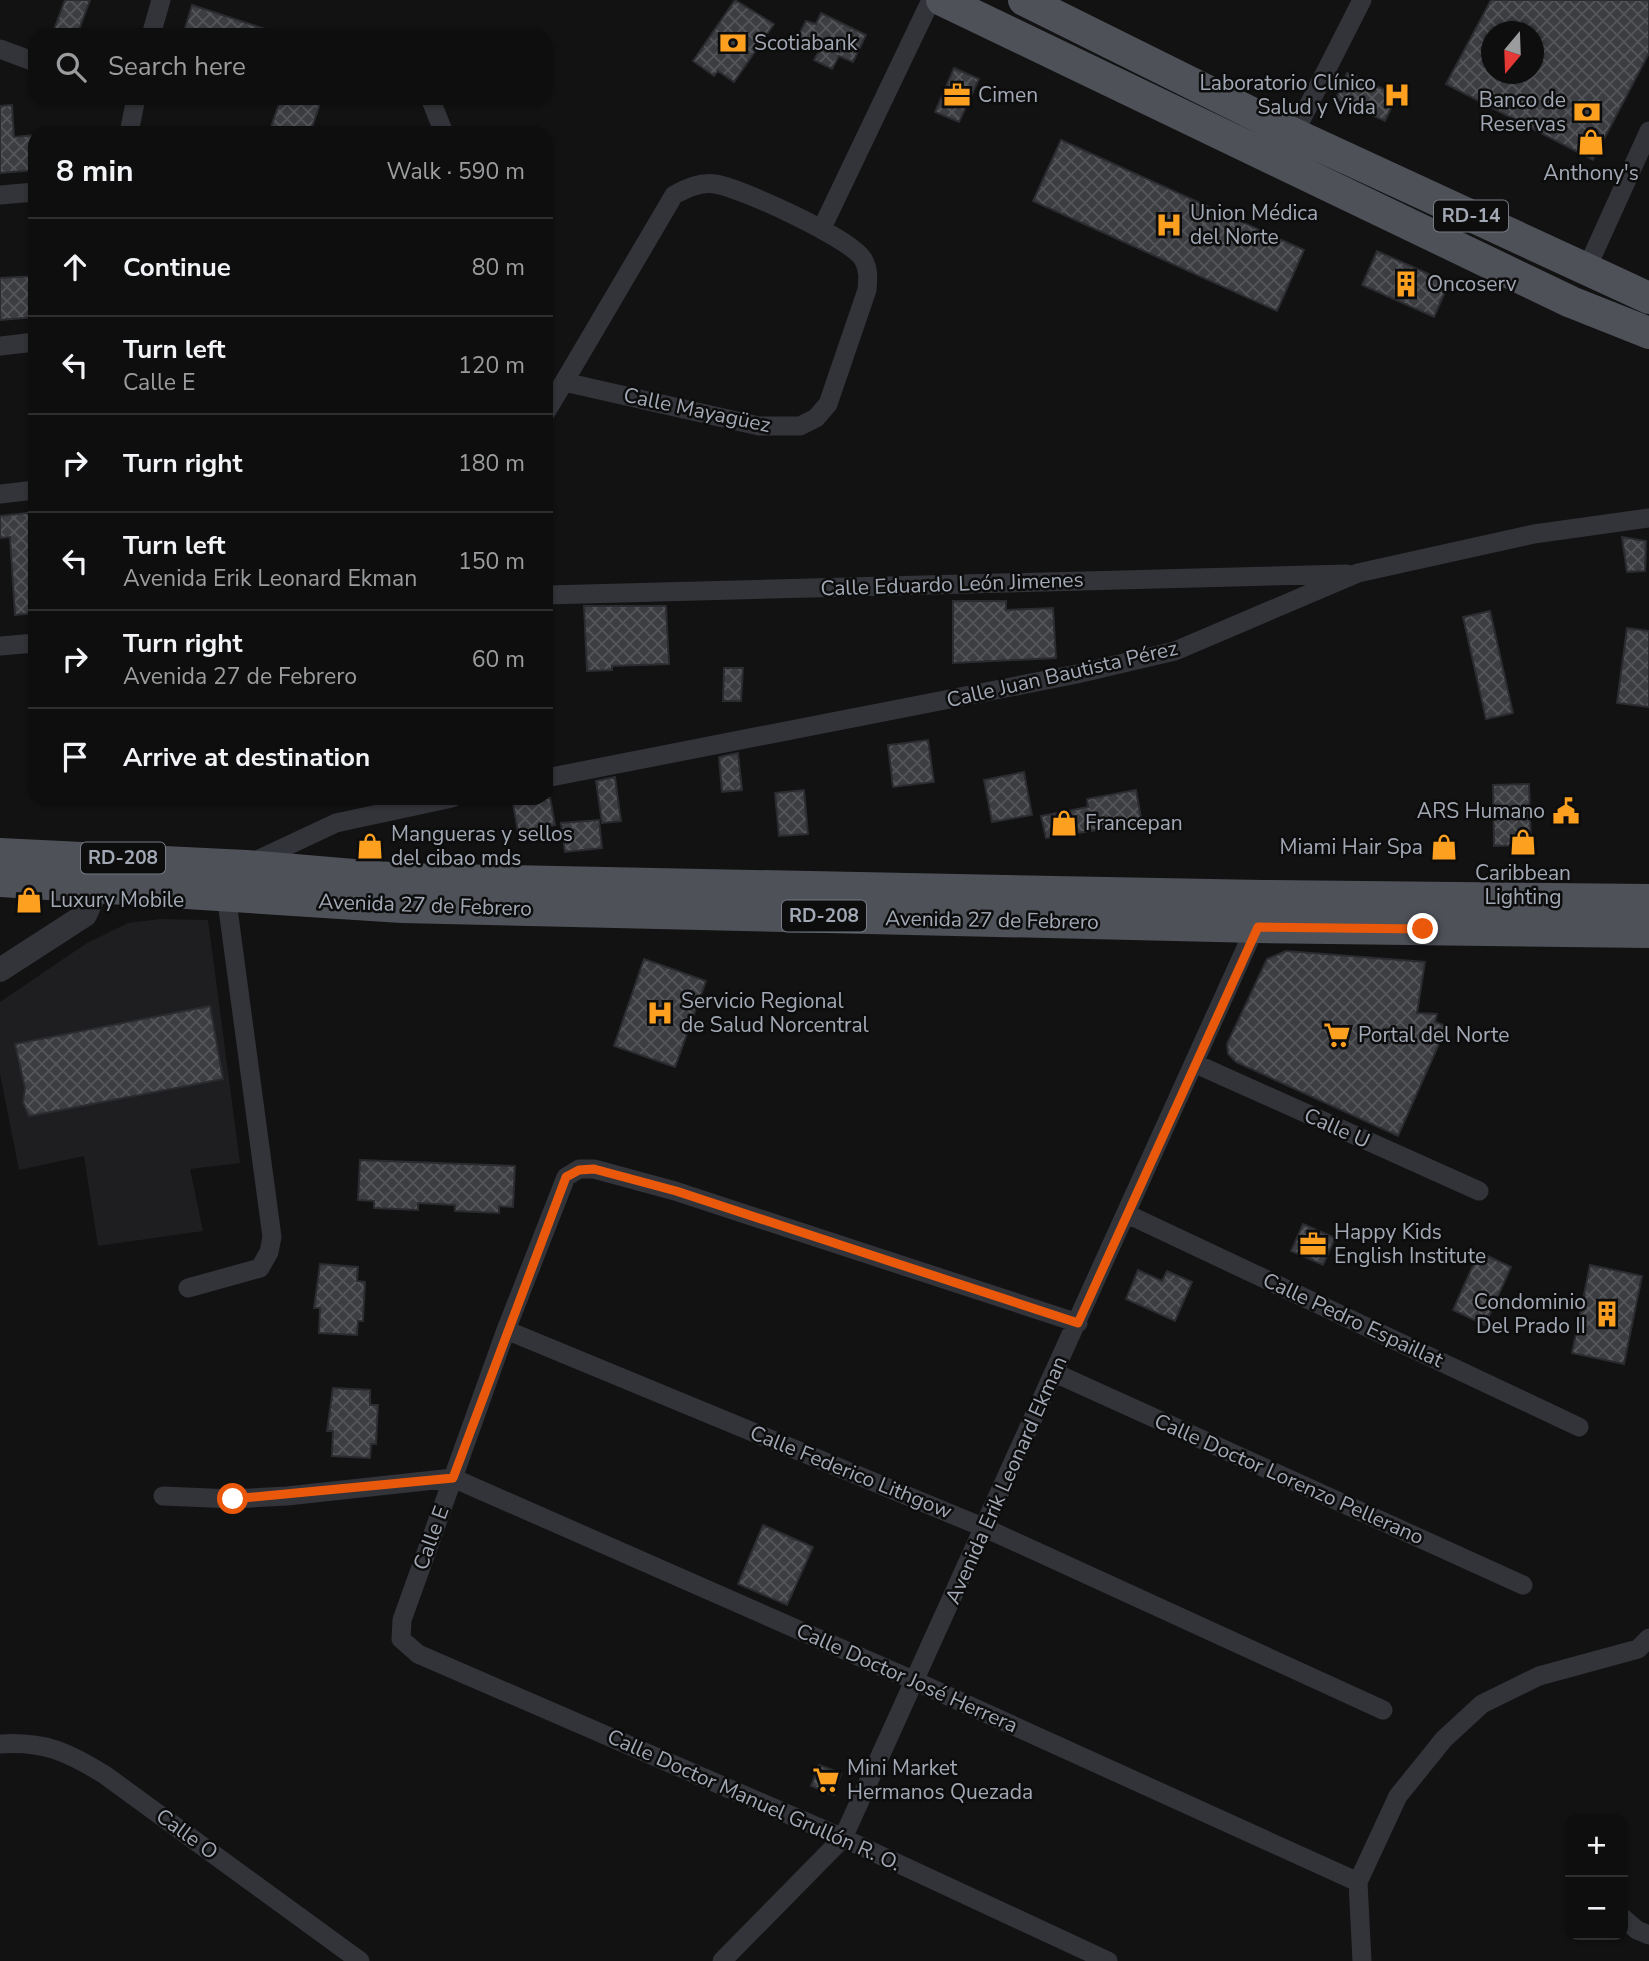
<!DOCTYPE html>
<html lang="en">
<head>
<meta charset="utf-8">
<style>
	:root { --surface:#0e0e0e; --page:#1c1c1c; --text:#f1f3f6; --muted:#9b9c9e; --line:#2e2e2e }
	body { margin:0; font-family:"Nunito Sans",sans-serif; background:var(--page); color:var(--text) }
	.controls { position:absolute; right:21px; bottom:21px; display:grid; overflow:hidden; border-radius:14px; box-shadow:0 2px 5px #0004 }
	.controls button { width:63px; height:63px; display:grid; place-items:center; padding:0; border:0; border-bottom:2px solid var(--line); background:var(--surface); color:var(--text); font:35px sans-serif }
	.compass { position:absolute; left:1481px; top:21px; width:63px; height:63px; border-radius:50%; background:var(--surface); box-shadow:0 2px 5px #0004; rotate:199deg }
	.stop { position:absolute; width:21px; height:21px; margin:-16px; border:5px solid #ea580c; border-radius:50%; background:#fff }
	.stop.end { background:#ea580c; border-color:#fff; box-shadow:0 2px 7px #0008 }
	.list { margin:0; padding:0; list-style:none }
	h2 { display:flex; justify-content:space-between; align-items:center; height:91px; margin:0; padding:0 28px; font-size:30px }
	h2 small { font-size:23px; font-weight:400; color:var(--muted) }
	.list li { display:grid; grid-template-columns:46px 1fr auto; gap:21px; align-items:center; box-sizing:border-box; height:98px; padding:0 28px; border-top:2px solid var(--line) }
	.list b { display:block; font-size:26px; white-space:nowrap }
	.list p { margin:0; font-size:23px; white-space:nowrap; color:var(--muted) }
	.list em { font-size:23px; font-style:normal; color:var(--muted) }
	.icon { flex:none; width:38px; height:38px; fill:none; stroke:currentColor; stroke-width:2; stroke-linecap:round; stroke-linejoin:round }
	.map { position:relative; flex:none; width:1649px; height:1961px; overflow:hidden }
	.search { position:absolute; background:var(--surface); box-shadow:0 2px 5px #0004; left:28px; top:28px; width:525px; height:77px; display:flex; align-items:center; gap:18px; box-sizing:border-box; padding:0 24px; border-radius:21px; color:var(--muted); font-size:26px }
	.panel { position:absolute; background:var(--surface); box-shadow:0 2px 5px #0004; left:28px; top:126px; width:525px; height:679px; border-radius:21px }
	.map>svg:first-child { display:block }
</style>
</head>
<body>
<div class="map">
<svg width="1649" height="1961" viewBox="0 0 1649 1961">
	<defs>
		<pattern id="building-cross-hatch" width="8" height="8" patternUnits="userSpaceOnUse" patternTransform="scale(1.75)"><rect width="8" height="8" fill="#3c3d41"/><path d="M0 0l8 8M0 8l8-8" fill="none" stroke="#55565a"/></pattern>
	</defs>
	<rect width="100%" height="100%" fill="#121213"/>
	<!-- built -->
	<path fill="#1e1e20" d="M160,919L208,920L240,1163L190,1169L203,1231L98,1246L84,1156L19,1170L0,1074V1002L87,943L128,923Z"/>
	<!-- building -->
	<path fill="url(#building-cross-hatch)" stroke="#2b2c30" stroke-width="2" fill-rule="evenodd" d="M65,0H90L77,35H52Z
		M735,0L774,24L734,82L718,71L714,76L693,61Z
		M1491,0H1649V53L1593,160L1446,84ZM1492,32H1534V74H1492Z
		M192,5L274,32V35H183Z
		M821,13L866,35L853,62L839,56L832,69L814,60L820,49L797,38L806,21L816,24Z
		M954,68L979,79L959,122L935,112Z
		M1347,73L1397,95L1385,121L1336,99Z
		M281,98H322L310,133H269Z
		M12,105L14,137L35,135V170L0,173V106Z
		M1061,140L1304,250L1277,311L1033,201Z
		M1377,251L1449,283L1434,317L1362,285Z
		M35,276V317L0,320V278Z
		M35,512V613L15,615L10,537L0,538V516Z
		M1622,537L1646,541L1645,571L1627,572Z
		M953,601H1006V610L1053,608L1056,658L953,663Z
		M584,606H666L669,664L612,666V670L587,671Z
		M1490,611L1513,713L1486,719L1463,617Z
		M1627,628L1649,631V707L1617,703Z
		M724,668H743L741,701H723Z
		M928,740L934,782L893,787L888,745Z
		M738,753L742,790L722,792L719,757Z
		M1024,772L1032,815L992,822L984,780Z
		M615,777L621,821L602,823L596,781Z
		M1529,784L1531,845L1494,846L1493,785Z
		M804,790L808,834L779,836L775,793Z
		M1136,790L1142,823L1046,838L1041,816L1088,807L1087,799Z
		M512,798H550L555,825L518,832Z
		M599,820L602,848L565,852L561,823Z
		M1286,951L1425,962L1417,1013L1437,1014L1435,1022L1447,1026L1398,1136L1236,1062L1228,1054L1227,1044L1267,959Z
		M644,959L706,981L675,1067L614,1046Z
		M210,1006L223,1079L29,1116L23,1102L25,1088L15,1044Z
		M360,1160L515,1166L513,1207L499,1206V1213L455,1211V1205L418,1203V1210L374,1208V1201L358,1200Z
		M1303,1224L1335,1238L1323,1265L1291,1251Z
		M1479,1252L1511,1267L1485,1325L1453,1310Z
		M320,1264L358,1267L357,1281L365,1282L363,1321H358L357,1335L319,1333L320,1308H314Z
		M1590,1265L1642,1276L1624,1364L1572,1353Z
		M1138,1270L1162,1281L1167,1271L1192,1282L1175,1321L1126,1299Z
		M333,1388L370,1390V1405H378L376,1444H371L370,1458L332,1456L333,1431H327Z
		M763,1525L813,1547L787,1605L738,1584Z
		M819,1765L841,1773L834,1795L811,1786Z"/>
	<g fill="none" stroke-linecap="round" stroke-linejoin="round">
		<!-- minor -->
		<path stroke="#323439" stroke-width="19" d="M151,35L161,0
			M0,49L35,62
			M430,98L444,133
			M129,133L136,98
			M1294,134L1362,0
			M0,195L35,192
			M822,228L931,0
			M1586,270L1649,131
			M0,346L35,342
			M546,412L564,382L674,195C687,188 700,182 715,184C741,188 850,238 863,259C869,269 868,279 867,290L828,404L816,418L800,426H759L564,382
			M0,494L35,490
			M546,595L1347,574
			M0,646L35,643
			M546,778L1077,674L1175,651L1358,573L1534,534L1649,518
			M251,863L336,823L452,798
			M1196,1064L1479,1191
			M1127,1214L1579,1427
			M188,1288L260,1268L269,1252L272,1237L226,894L230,888
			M1078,1323L675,1191L594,1169H579L566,1177L506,1330L402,1620L401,1639L418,1654L843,1838L1108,1961
			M506,1330L985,1528L1383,1710
			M1055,1373L1523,1585
			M163,1496L233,1499L287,1496L453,1478L915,1681L1358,1882
			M0,1744C44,1741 68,1752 105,1775L360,1961
			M1623,1918L1637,1930L1649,1935
			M722,1961L843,1838L1259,919
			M1362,1961L1358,1882L1398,1796L1444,1739L1482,1704L1539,1676L1638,1649L1649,1638"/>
		<!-- tertiary -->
		<path stroke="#323439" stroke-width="24" d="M0,970L85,915L98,886V873"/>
		<!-- primary -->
		<path stroke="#4e5158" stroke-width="32" d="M942,0L1571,302L1649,333
			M1024,0L1294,134L1649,298
			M0,854L246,866L401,879L1263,896L1649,900
			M0,881L402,907L1258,927L1649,932"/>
	</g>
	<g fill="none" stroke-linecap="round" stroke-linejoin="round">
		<!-- route -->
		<path stroke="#ea580c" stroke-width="9" d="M233,1499L453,1478L566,1177L579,1170L594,1169L676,1191L1078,1323L1258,927L1423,929"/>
	</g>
	<!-- icons -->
	<defs>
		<g id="bank-bare" transform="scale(2.1)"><path d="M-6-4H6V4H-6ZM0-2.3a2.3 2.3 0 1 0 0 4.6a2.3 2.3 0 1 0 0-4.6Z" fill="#fea01f" stroke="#0d0d0e" stroke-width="2.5" paint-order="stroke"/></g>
		<g id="office-bare" transform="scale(2.1)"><path d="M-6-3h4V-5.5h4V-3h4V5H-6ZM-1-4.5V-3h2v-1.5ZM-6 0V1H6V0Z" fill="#fea01f" stroke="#0d0d0e" stroke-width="2.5" paint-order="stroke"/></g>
		<g id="hospital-bare" transform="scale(2.1)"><path d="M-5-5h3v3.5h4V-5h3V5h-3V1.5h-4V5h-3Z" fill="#fea01f" stroke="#0d0d0e" stroke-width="2.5" paint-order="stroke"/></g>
		<g id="shop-bare" transform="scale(2.1)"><path d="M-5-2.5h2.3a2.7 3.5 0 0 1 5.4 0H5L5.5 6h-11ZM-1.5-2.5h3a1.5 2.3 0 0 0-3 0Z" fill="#fea01f" stroke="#0d0d0e" stroke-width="2.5" paint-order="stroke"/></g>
		<g id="building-bare" transform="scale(2.1)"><path d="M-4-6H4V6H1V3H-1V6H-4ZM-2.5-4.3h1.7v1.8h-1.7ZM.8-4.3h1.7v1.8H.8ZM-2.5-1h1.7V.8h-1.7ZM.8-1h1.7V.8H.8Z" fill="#fea01f" stroke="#0d0d0e" stroke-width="2.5" paint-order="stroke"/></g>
		<g id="civic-bare" transform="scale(2.1)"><path d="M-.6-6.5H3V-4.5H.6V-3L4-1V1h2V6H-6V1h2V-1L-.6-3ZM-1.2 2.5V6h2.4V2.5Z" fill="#fea01f" stroke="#0d0d0e" stroke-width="2.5" paint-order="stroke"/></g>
		<g id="supermarket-bare" transform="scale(2.1)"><path d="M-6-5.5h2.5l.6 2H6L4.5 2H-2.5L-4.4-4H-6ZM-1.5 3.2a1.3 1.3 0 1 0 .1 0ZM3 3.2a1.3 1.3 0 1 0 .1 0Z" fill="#fea01f" stroke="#0d0d0e" stroke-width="2.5" paint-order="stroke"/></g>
	</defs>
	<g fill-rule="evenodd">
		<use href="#bank-bare" x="733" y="43"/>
		<use href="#office-bare" x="957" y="95"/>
		<use href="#hospital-bare" x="1397" y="95"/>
		<use href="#bank-bare" x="1587" y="112"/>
		<use href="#shop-bare" x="1591" y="142"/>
		<use href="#hospital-bare" x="1169" y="225"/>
		<use href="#building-bare" x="1406" y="284"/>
		<use href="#civic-bare" x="1566" y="811"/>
		<use href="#shop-bare" x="1064" y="823"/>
		<use href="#shop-bare" x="1523" y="842"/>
		<use href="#shop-bare" x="370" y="846"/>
		<use href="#shop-bare" x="1444" y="847"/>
		<use href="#shop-bare" x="29" y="900"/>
		<use href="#hospital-bare" x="660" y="1013"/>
		<use href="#supermarket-bare" x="1337" y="1035"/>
		<use href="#office-bare" x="1313" y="1244"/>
		<use href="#building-bare" x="1607" y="1314"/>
		<use href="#supermarket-bare" x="826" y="1780"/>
	</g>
	<g text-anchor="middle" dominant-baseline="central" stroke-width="5" stroke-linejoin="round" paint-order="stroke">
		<!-- shield labels -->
		<g fill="#0d0d0e" stroke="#757a83" stroke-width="2">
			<rect x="1434" y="200.5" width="74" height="31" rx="5"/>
			<rect x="81" y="842.5" width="84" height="31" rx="5"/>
			<rect x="782" y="900.5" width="84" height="31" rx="5"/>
		</g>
		<g font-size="19" font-weight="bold" fill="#a2a9b5">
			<text x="1471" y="216">RD-14</text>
			<text x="123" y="858">RD-208</text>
			<text x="824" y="916">RD-208</text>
		</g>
		<!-- poi labels -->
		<g font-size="21" fill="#a2a9b5" stroke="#0d0d0e" text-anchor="start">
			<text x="754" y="43">Scotiabank</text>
			<text x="1376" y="83" text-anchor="end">Laboratorio Clínico<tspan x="1376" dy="24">Salud y Vida</tspan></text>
			<text x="978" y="95">Cimen</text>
			<text x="1566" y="100" text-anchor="end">Banco de<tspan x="1566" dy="24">Reservas</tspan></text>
			<text x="1591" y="173" text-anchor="middle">Anthony's</text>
			<text x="1190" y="213">Union Médica<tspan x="1190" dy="24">del Norte</tspan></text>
			<text x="1427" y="284">Oncoserv</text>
			<text x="1545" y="811" text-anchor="end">ARS Humano</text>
			<text x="1085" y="823">Francepan</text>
			<text x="391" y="834">Mangueras y sellos<tspan x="391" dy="24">del cibao mds</tspan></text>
			<text x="1423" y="847" text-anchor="end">Miami Hair Spa</text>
			<text x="1523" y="873" text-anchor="middle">Caribbean<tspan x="1523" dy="24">Lighting</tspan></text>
			<text x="50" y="900">Luxury Mobile</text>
			<text x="681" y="1001">Servicio Regional<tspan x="681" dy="24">de Salud Norcentral</tspan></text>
			<text x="1358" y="1035">Portal del Norte</text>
			<text x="1334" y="1232">Happy Kids<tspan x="1334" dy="24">English Institute</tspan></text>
			<text x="1586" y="1302" text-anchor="end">Condominio<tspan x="1586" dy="24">Del Prado II</tspan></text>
			<text x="847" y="1768">Mini Market<tspan x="847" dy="24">Hermanos Quezada</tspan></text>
		</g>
		<!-- street labels -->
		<g font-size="21" fill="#a2a9b5" stroke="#0d0d0e">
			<text transform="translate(697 410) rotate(12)">Calle Mayagüez</text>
			<text transform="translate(952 584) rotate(-2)">Calle Eduardo León Jimenes</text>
			<text transform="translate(1062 674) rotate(-13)">Calle Juan Bautista Pérez</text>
			<text transform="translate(425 905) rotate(2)">Avenida 27 de Febrero</text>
			<text transform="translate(992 920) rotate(1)">Avenida 27 de Febrero</text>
			<text transform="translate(1337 1128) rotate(24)">Calle U</text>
			<text transform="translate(1353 1320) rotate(25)">Calle Pedro Espaillat</text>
			<text transform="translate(851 1472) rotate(22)">Calle Federico Lithgow</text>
			<text transform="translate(1289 1479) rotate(24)">Calle Doctor Lorenzo Pellerano</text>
			<text transform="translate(1006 1480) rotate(-66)">Avenida Erik Leonard Ekman</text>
			<text transform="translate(431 1538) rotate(-70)">Calle E</text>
			<text transform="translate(907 1678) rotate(24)">Calle Doctor José Herrera</text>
			<text transform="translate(754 1800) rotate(24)">Calle Doctor Manuel Grullón R. O.</text>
			<text transform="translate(187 1834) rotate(36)">Calle O</text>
		</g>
	</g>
</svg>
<div class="controls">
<button>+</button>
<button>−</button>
</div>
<svg class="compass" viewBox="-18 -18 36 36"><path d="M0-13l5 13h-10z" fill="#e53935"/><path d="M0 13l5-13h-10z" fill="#9b9c9e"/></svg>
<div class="stop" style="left:233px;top:1499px"></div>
<div class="stop end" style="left:1423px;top:929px"></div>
<div class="search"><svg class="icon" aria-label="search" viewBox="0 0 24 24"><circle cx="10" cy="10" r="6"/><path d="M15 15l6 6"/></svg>Search here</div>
<section class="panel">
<h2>8 min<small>Walk · 590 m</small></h2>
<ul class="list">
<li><svg class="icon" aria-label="ahead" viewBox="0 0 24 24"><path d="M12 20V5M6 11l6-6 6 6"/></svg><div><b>Continue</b></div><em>80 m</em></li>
<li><svg class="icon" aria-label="left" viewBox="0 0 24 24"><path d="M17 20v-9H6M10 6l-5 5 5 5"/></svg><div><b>Turn left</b><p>Calle E</p></div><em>120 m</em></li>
<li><svg class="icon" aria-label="right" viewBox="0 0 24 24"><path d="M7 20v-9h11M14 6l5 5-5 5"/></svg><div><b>Turn right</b></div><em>180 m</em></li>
<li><svg class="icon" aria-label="left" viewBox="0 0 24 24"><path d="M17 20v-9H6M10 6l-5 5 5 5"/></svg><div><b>Turn left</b><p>Avenida Erik Leonard Ekman</p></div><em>150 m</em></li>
<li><svg class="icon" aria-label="right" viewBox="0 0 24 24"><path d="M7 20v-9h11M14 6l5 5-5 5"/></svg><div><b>Turn right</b><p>Avenida 27 de Febrero</p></div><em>60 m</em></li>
<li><svg class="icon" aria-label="arrive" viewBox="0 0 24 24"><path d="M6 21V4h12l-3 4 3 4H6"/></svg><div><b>Arrive at destination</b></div></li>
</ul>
</section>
</div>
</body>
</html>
